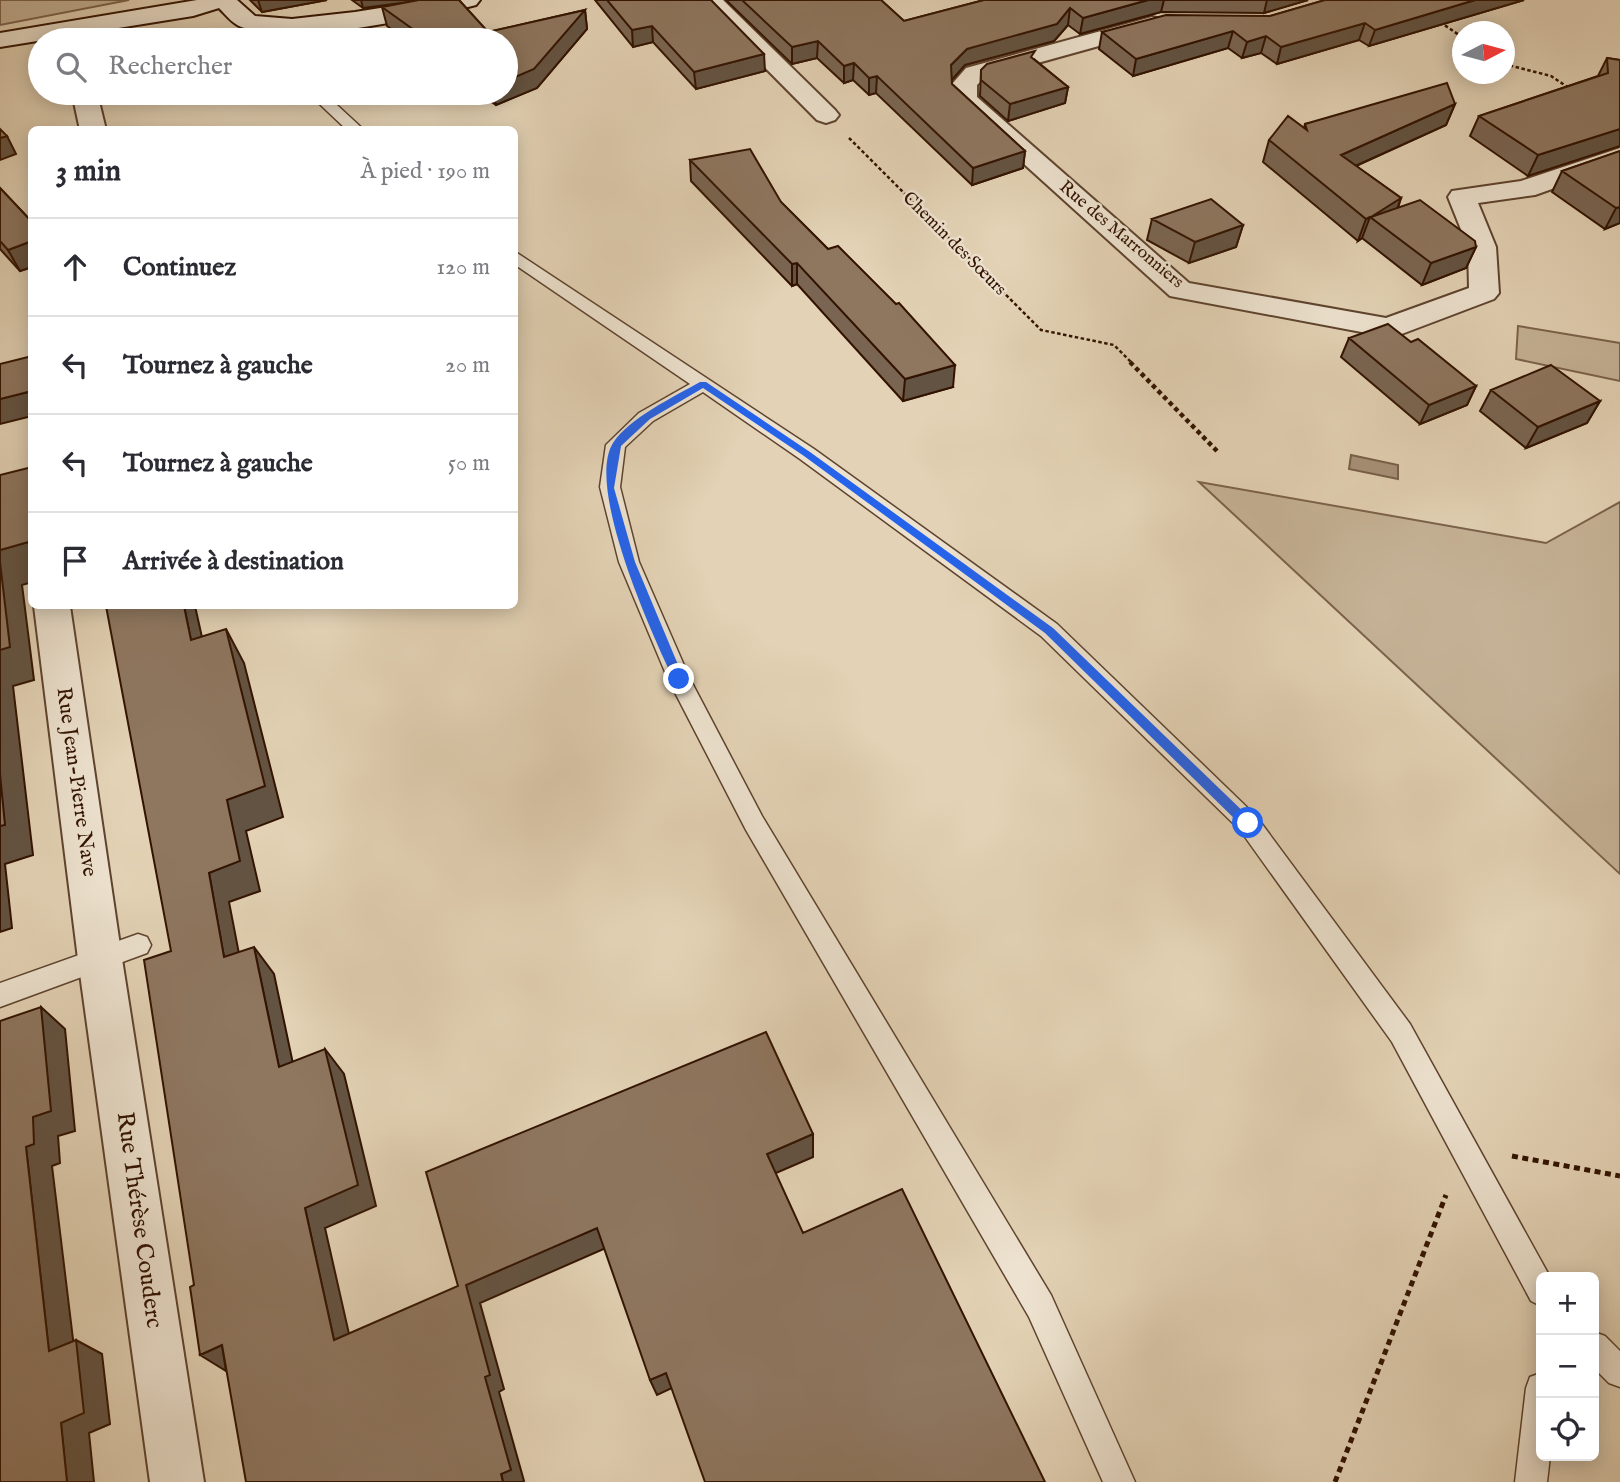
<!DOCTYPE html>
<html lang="fr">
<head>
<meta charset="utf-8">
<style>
	:root { --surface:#fff; --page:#f7f7f7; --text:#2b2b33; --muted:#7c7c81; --line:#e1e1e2 }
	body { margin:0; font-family:"IM FELL English",serif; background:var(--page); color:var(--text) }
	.controls { position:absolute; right:21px; bottom:21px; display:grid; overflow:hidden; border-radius:10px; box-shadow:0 4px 18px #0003 }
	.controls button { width:63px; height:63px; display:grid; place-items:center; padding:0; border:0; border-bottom:2px solid var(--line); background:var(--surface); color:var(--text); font:35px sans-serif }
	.compass { position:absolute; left:1452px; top:21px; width:63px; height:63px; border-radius:50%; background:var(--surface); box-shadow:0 4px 18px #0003; rotate:84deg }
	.stop { position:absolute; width:21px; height:21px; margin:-16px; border:5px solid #2563eb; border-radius:50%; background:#fff }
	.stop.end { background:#2563eb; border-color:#fff; box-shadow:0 2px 7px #0008 }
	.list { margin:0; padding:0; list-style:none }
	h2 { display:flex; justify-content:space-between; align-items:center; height:91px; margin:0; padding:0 28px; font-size:30px }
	h2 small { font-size:23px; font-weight:400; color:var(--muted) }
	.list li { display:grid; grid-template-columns:46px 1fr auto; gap:21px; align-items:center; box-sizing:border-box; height:98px; padding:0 28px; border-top:2px solid var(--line) }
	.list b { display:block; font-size:26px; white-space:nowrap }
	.list em { font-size:23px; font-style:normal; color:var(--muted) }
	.icon { flex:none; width:38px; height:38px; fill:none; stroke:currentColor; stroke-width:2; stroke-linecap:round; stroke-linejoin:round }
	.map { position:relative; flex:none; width:1620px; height:1482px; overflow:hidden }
	.search { position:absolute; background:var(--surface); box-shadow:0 4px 18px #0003; left:28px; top:28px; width:490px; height:77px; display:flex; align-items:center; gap:18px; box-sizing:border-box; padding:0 24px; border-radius:38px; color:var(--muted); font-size:26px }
	.panel { position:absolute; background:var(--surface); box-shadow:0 4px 18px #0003; left:28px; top:126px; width:490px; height:483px; border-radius:10px }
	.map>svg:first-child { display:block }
</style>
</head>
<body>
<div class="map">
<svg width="1620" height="1482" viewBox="0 0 1620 1482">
	<rect width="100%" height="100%" fill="#e3d2b5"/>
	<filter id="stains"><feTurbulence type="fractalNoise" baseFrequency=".00286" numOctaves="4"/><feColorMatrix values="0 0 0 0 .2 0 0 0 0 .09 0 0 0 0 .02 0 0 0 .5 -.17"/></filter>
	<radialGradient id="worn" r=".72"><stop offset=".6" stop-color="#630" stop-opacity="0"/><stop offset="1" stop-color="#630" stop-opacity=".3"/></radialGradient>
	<!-- green -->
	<path fill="#c5b296" stroke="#7c624c" stroke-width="2" d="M0,0H129L0,25Z
		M1518,326L1620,343V381L1516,359Z
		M1199,482L1546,543L1620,502V874Z"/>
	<!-- water -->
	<path fill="#a79178" stroke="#785f48" stroke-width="2" d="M1351,455L1398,465V479L1349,469Z"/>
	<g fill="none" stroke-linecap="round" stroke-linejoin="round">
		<!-- lane casing -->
		<g stroke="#5e432e" stroke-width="3">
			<path id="lane" d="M276,22L283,26L282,40H268L269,26Z
				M308,93H324L364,130H347Z
				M514,251L814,449L1057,624L1256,816L1410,1024L1550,1277H1541V1306L1531,1301L1392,1042L1240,830L1041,636L800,459L703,392L653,421L625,447L620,487L639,562L690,679L762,816L1051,1295L1135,1482H1103L1029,1317L746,830L668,679L619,562L600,487L606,445L639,413L690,384L514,264Z
				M138,934L147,937L151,945L147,953L0,1007V983Z
				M1594,1332L1605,1336L1620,1351V1387L1609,1383L1594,1368Z
				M1541,1373V1456H1550L1547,1482H1515L1526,1388L1530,1377Z"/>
		</g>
		<!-- street casing -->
		<g stroke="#5e432e" stroke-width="4">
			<path id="street" d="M698,0H723L835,110L839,115L835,120L826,123L817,120Z
				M1152,17L1160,19L1164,24L1160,29L984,78L977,85V97L1189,283L1386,318L1469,288L1468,247L1448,197L1452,191L1521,181L1620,148V165L1535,195L1478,203L1496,247L1499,293L1494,299L1399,335L1388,337L1170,296L952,99V84L966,68Z
				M72,22L80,24L87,40H63L60,29L64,24Z
				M72,93H97L106,130H80Z
				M34,606H70L122,959L204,1482H150L78,959Z"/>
		</g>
		<!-- secondary casing -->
		<g stroke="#321301" stroke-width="4">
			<path id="secondary" d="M197,0H237L255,16L292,19L355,12L431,0H480L476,5L468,7C412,18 291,48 239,26C231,22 225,14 219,8L193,16L0,47V33Z"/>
		</g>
		<!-- path-far2 -->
		<path stroke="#321301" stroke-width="2.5" stroke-dasharray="3.5 2.5" stroke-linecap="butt" d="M1440,22L1462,37
			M1504,64L1551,76L1569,88
			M849,138L1041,330L1114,345L1132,363"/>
		<!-- path-far1 -->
		<path stroke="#321301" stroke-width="4.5" stroke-dasharray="4.5 3.5" stroke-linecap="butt" d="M1130,362L1217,451"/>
		<!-- path -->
		<path stroke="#321301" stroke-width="5" stroke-dasharray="6 4.5" stroke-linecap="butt" d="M1512,1156L1620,1176
			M1335,1482L1446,1195"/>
		<!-- lane -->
		<use href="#lane" fill="#ede2cf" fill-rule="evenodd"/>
		<!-- street -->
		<use href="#street" fill="#ede2cf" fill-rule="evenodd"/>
		<!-- secondary -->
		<use href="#secondary" fill="#ede2cf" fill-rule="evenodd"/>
	</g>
	<!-- wall -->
	<path fill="#7a6552" stroke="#321301" stroke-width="2" d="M250,0H327L262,12Z
		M352,0H459L488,32L585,10L587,29L537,88L496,105L479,93H506V40H407L387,26L382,7L408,2L363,8Z
		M595,0H711L765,71L696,89L653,42L633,47Z
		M726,0H881L904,21L984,0H1308L1264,13L1161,12L1080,34L1068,25L1054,41L965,65L952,80V84L1025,151L1023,168L972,185L876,93L869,95L853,80L844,83L817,58L792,64Z
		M1325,0H1524L1369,46L1359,40L1277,64L1261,53L1242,58L1228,48L1133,76L1099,49L1102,32L1270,16Z
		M1607,58L1620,60L1528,176L1470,136L1479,116L1598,76Z
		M1034,59L1068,87L1065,103L1008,121L980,96L981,70Z
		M1455,104L1446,125L1356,166L1401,198L1398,208L1476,247L1466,268L1422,285L1362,238L1358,241L1263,162L1269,140L1304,128L1305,124Z
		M1620,151V223L1605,229L1552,192L1562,171Z
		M690,160L781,202L828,249L953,387L903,401L797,284L792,286L691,181Z
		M0,188L32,222V267L20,271L0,249Z
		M1152,219L1243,225L1236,247L1189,263L1147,240Z
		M1349,338L1476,386L1467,405L1420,424L1341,357Z
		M1491,390L1600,401L1587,423L1526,448L1480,411Z"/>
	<!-- shaded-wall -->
	<path fill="#635342" stroke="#321301" stroke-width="2" d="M258,0H327L262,12Z
		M361,0H424L363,8Z
		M1148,0H1164L1161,12L1080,34L1083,18Z
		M1267,0H1308L1264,13Z
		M1475,0H1524L1369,46L1375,30Z
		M1070,8L1068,25L1054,41L965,65L950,82L951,65L967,49Z
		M585,10L587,29L537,88L496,105L493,93H506V81Z
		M1365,23L1359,40L1277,64L1281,47Z
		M652,26L653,42L633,47L632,30Z
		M1233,31L1228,48L1133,76L1136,59Z
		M1266,36L1261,53L1242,58L1247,42Z
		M818,41L817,58L792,64V47Z
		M764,54L765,71L696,89L694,72Z
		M854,63L853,80L844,83V66Z
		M877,76L876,93L869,95V78Z
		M1068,87L1065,103L1008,121L1010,104Z
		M1455,104L1446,125L1333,176L1341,155Z
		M1620,129V146L1528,176L1538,155Z
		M7,136L16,154L0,160V138Z
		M1025,151L1023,168L972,185L973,168Z
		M1401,198L1393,220L1370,217Z
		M1620,207V223L1605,229L1616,208Z
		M1370,217L1362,238L1358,241L1366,219Z
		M1243,225L1236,247L1189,263L1195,242Z
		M32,241V267L20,271L8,250Z
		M1476,247L1466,268L1422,285L1431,263Z
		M797,263V284L792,286V264Z
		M955,365L953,387L903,401L905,379Z
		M1476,386L1467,405L1420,424L1429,405Z
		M32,391V416L0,424V399Z
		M1600,401L1587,423L1526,448L1538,427Z
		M32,541V582L22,585L34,680L13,686L33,855L5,864L12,928L0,932V550Z
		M184,606H195L210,673L191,640Z
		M226,629L244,663L283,817L246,831L260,891L229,902L245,985L224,957L209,873L227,800Z
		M254,947L274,974L299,1092L279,1067Z
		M41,1007L65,1029L75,1131L58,1136L60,1163L52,1166L76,1364L49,1351L26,1147L33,1117Z
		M325,1049L344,1074L376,1206L325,1228L354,1356L334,1340L305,1208Z
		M813,1134V1157L769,1176L767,1154Z
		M597,1228L606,1248L480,1303L504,1389L499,1392L524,1481L522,1482H503L466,1285Z
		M76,1340L102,1354L110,1424L89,1433L94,1482H67L61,1423Z
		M222,1345L226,1371L200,1355Z
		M666,1373L672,1388L657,1395L650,1380Z"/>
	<!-- building -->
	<path fill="#8e765f" stroke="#321301" stroke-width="2" d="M419,0H459L488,32L585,10L534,69L506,81V40H428L382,7Z
		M607,0H711L764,54L694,72L652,26L632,30Z
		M742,0H881L904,21L984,0H1148L1083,18L1070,8L1057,24L967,49L951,65L952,84L1025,151L973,168L877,76L869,78L854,63L844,66L818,41L792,47Z
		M1325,0H1475L1375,30L1365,23L1281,47L1266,36L1247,42L1233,31L1136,59L1102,32L1166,15L1270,16Z
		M1035,51L1031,57L1068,87L1010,104L981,80V70L987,64Z
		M1607,58L1620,60V129L1538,155L1479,116L1608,73Z
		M1447,83L1455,104L1341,155L1401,198L1371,217L1420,200L1475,241L1476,247L1431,263L1370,217L1366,219L1269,140L1288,116L1307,130L1305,124Z
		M0,129L7,136L0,138Z
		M750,149L781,202L828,249L838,246L896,304L899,303L955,365L905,379L797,263L792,264L690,160Z
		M1620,151V207L1616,208L1562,171Z
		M0,188L32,222V241L8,250L0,241Z
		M1211,199L1243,225L1195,242L1152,219Z
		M1388,324L1411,342L1418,339L1476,386L1429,405L1349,338Z
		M32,356V391L0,399V364Z
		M1551,365L1600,401L1538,427L1491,390Z
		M32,467V541L0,550V475Z
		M0,562L10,647L0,650Z
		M106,606H184L191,640L226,629L265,786L227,800L240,861L209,873L224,957L254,947L279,1067L325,1049L358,1185L305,1208L334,1340L458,1286L426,1172L766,1032L813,1134L767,1154L803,1233L902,1189L1045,1482H705L666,1373L650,1380L597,1228L466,1285L490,1375L485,1377L511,1470L501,1474L503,1482H246L222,1345L200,1355L190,1287L194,1285L144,960L171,951Z
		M0,774L5,825L0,826Z
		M41,1007L51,1111L33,1117L34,1144L26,1147L49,1351L76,1340L84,1413L61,1423L67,1482H0V1021Z"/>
	<!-- route -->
	<path fill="#2563eb" d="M700,382H706L810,452L1053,628L1252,820V827H1243L1045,633L804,456L703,388L650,419L621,446L614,488L635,562L684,679L679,683L675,682C653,637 585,487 613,443C628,419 675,396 700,382Z"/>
	<g text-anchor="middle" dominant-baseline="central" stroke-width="5" stroke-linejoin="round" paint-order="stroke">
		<!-- far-street labels -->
		<g font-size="18" fill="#321301" stroke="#ede2cf">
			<text transform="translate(1121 235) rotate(40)">Rue des Marronniers</text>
			<text transform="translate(954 244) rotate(45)">Chemin des Sœurs</text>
		</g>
		<!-- street labels -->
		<g font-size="21" fill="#321301" stroke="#ede2cf">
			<text transform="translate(76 782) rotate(82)">Rue Jean-Pierre Nave</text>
		</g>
		<!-- near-street labels -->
		<g font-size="24" fill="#321301" stroke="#ede2cf">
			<text transform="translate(139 1220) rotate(82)">Rue Thérèse Couderc</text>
		</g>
	</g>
	<rect width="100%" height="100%" filter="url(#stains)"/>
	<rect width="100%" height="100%" fill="url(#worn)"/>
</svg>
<div class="controls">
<button>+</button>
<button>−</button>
<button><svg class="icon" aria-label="locate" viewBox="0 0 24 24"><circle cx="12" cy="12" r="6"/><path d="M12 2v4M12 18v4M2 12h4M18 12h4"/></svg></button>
</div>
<svg class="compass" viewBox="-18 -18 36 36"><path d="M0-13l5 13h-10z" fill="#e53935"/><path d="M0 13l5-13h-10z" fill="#7c7c81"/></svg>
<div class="stop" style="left:1248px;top:823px"></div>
<div class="stop end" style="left:679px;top:679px"></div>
<div class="search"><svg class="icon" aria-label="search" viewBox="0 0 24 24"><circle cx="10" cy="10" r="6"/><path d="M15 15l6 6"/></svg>Rechercher</div>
<section class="panel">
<h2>3 min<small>À pied · 190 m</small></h2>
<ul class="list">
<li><svg class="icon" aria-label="ahead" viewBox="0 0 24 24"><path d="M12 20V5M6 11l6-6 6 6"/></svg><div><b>Continuez</b></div><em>120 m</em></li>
<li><svg class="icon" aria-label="left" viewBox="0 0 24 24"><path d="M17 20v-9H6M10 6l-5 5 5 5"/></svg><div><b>Tournez à gauche</b></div><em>20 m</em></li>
<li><svg class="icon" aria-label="left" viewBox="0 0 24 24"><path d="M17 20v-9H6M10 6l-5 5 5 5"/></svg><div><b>Tournez à gauche</b></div><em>50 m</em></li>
<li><svg class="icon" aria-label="arrive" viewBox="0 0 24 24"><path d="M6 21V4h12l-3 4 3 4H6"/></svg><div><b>Arrivée à destination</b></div></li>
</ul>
</section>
</div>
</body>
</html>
